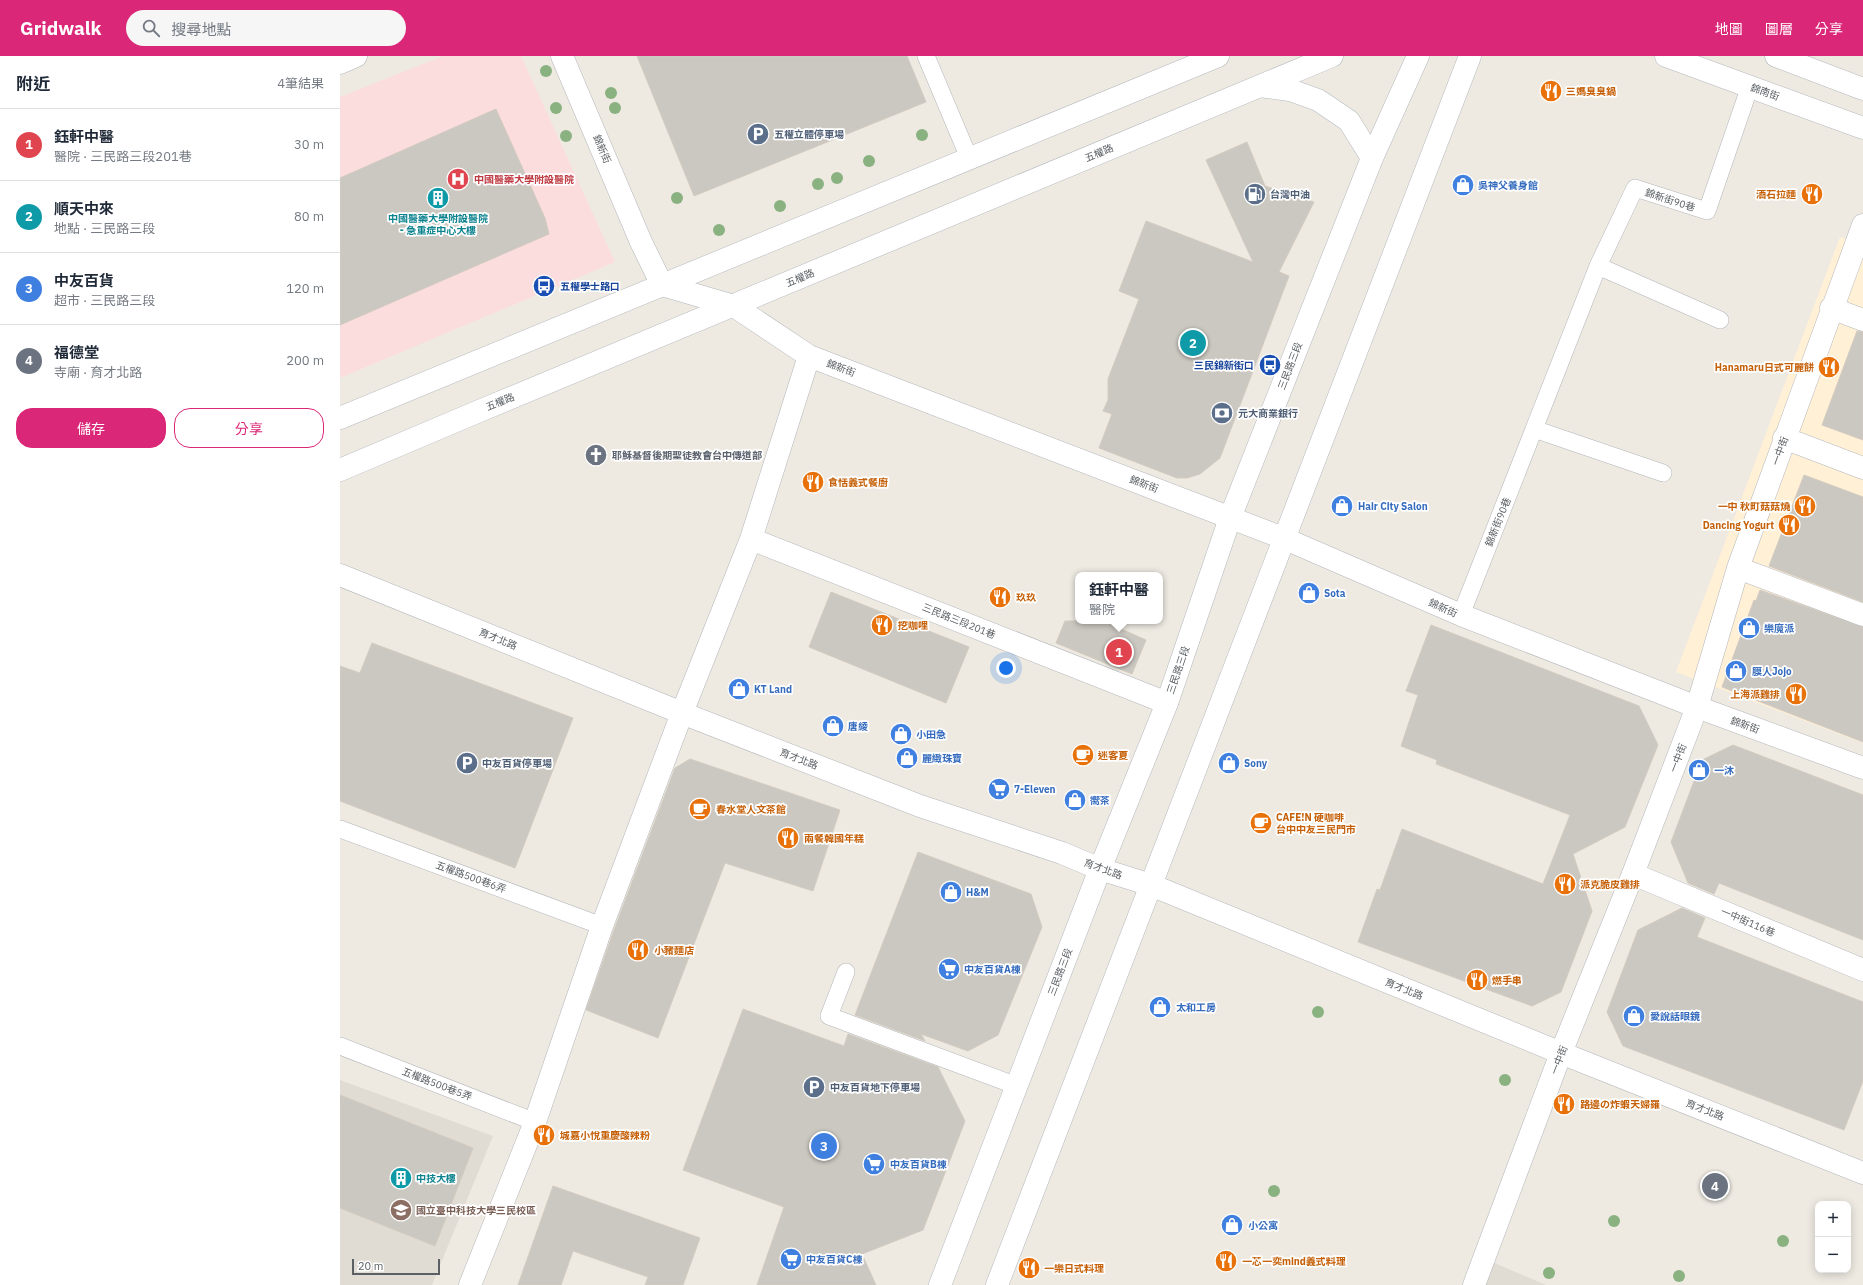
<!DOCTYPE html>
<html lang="zh-TW">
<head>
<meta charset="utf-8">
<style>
	:root { --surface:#fff; --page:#f6f6f7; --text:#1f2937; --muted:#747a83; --line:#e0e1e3; --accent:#db2777 }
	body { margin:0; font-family:"IBM Plex Sans","Noto Sans TC","Noto Sans JP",sans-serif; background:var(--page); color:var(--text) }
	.controls { position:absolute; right:12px; bottom:12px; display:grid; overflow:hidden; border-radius:8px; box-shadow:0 2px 10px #0003 }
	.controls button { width:36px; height:36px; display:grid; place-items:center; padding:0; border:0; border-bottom:1px solid var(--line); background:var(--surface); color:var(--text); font:20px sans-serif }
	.scale { position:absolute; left:12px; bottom:10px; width:88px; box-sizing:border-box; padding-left:4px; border:2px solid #5b6064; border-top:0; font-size:11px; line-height:14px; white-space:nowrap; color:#5b6064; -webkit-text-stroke:3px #fff; paint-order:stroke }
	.you { position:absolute; left:666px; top:612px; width:14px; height:14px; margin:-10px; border:3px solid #fff; border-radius:50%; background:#1a73e8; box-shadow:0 0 0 6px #1a73e833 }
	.badge { display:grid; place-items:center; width:26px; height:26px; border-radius:50%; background:var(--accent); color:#fff; font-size:13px; font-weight:700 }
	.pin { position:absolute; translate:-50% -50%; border:2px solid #fff; box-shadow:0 1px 4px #0006 }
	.popup { position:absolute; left:735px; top:516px; width:88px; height:52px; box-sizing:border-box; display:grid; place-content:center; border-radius:8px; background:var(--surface); filter:drop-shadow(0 1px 3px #0005); font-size:13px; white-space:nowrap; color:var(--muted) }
	.popup b { font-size:15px; color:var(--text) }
	.popup::after { content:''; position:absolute; left:50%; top:100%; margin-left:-8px; border:8px solid transparent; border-top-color:var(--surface) }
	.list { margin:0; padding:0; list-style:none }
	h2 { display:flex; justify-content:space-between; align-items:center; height:52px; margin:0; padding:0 16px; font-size:17px }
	h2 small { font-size:13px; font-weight:400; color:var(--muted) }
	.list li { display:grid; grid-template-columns:26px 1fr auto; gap:12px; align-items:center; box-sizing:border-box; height:72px; padding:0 16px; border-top:1px solid var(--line) }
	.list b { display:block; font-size:15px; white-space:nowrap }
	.list p { margin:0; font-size:13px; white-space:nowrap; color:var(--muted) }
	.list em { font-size:13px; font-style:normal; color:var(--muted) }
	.actions { display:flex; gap:8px; padding:12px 16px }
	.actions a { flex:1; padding:9px 0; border:1px solid var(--accent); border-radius:16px; text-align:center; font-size:14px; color:var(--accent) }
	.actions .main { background:var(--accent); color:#fff }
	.icon { flex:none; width:22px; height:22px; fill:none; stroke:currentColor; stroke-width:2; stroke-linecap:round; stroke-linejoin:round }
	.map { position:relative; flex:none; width:1523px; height:1229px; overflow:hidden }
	header { display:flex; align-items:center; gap:24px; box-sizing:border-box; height:56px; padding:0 20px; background:var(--accent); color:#fff }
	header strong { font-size:19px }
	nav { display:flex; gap:22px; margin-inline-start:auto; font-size:14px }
	.search { width:280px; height:36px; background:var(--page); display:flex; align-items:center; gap:10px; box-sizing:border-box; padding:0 14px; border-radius:22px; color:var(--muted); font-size:15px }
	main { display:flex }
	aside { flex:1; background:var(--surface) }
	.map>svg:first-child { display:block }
</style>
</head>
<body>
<header>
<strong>Gridwalk</strong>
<div class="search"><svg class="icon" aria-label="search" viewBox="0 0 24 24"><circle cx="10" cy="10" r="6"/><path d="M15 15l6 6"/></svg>搜尋地點</div>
<nav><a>地圖</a><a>圖層</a><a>分享</a></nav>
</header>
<main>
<aside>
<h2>附近<small>4筆結果</small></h2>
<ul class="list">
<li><span class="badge" style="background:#e0444e">1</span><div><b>鈺軒中醫</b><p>醫院 · 三民路三段201巷</p></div><em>30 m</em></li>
<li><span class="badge" style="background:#0f9aa8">2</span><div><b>順天中來</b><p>地點 · 三民路三段</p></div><em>80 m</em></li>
<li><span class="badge" style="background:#3f7fe0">3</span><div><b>中友百貨</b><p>超市 · 三民路三段</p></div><em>120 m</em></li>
<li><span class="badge" style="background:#6b7280">4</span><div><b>福德堂</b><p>寺廟 · 育才北路</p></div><em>200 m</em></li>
</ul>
<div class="actions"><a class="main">儲存</a><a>分享</a></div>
</aside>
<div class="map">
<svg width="1523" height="1229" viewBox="0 0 1523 1229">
	<rect width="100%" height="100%" fill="#eeeae2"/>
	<!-- commercial -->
	<path fill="#fff0d6" d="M1500,181L1523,188V687L1336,616Z"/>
	<!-- education -->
	<path fill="#e0dbd3" d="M0,1024L153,1080L92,1229H0Z
		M1150,1205L1206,1229H1142Z"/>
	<!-- medical -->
	<path fill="#fcddde" d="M103,0H181L275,206L0,322V41Z"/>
	<!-- building -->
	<path fill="#cbc7c1" stroke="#d3cbc0" d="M297,0H567L586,46L354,140Z
		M156,53L205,162L209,178L0,269V122Z
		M907,86L925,130L974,146L939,216L949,220L880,402L860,418L847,422H837L759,392L772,358L763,355L768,344V323L799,243L779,235L806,165L913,206L866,104Z
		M1517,275L1523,276V384L1482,369Z
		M1464,419L1523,441V546L1429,510Z
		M1420,534L1523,571V686L1382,631L1414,544L1416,545Z
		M491,536L629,591L606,647L469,591Z
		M725,565H763L806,584L792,618L716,587Z
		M1091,569L1299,650L1318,689L1285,771L1233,798L1252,855L1221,936L1192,950L1018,886L1037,833L1040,834L1062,773L1203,828L1230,759L1096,708L1097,704L1061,690L1078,639L1066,635Z
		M32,587L233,662L175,812L0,745V610L20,617Z
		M1393,689L1523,739V884L1379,827L1374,838L1348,827L1331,786L1362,704Z
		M350,703L500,754L473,835L385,807L318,982L246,954L274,874L335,712Z
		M578,796L691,838L702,871L658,979L628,995L581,978L585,985L515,959Z
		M1342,852L1365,862L1357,881L1523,946V1025L1504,1074L1283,990L1267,956L1298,874Z
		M403,953L504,990L508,978L598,1011L625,1065L583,1174L522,1198L536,1229H417L444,1151L343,1114Z
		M0,1039L133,1092L95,1190L0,1152Z
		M213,1130L360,1182L343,1229H305L308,1221L233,1195L221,1229H178Z"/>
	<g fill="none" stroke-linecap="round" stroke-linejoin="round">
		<!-- service casing -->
		<g stroke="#b3b6ba" stroke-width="18">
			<path id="service" d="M586,0L629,102
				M1258,210L1380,264
				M1194,373L1323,417
				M1121,559L1258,210L1295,132L1367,155L1410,30
				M0,773L262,870
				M506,916L489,960L677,1030
				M0,990L195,1066"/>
		</g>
		<!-- pedestrian casing -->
		<g stroke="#b3b6ba" stroke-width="23">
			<path id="pedestrian" d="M1491,252L1523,264
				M1444,382L1523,412
				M1398,512L1523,559
				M1357,651L1398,512L1523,169
				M1293,818L1523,914"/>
		</g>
		<!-- minor casing -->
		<g stroke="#b3b6ba" stroke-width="23">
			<path id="minor" d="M222,0L301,186L322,229L394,250L469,300L943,482L1121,559L1357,651L1523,712
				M0,7L16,0
				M411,483L827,647
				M0,519L342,657L580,750L722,797L760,813L811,829L1221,997L1523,1117
				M130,1229L195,1066L262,870L342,657L411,483L469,300"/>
		</g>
		<!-- tertiary casing -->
		<g stroke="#b3b6ba" stroke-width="23">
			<path id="tertiary" d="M1326,0L1523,72
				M1436,0L1523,33
				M1134,1229L1221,997L1293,818L1357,651"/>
		</g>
		<!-- secondary casing -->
		<g stroke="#b4b9bd" stroke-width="23">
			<path id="secondary" d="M920,30L950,34L978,44L1009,65L1032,102
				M0,362L878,0
				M0,414L137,356L992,0
				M600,1229L760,813L827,647L890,462L1032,102L1078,0
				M657,1229L1130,0"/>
		</g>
		<!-- service -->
		<use href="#service" stroke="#fff" stroke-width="17"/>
		<!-- pedestrian -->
		<use href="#pedestrian" stroke="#fff" stroke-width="22"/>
		<!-- minor -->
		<use href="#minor" stroke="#fff" stroke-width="22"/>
		<!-- tertiary -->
		<use href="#tertiary" stroke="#fff" stroke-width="22"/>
		<!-- secondary -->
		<use href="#secondary" stroke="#fff" stroke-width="22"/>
	</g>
	<!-- trees -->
	<g fill="#8ab281">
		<circle cx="206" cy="15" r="6"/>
		<circle cx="271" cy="37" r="6"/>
		<circle cx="216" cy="52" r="6"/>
		<circle cx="275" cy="52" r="6"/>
		<circle cx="582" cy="79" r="6"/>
		<circle cx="226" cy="80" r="6"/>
		<circle cx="529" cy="105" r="6"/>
		<circle cx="497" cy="122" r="6"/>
		<circle cx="478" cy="128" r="6"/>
		<circle cx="337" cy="142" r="6"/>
		<circle cx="440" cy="150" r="6"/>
		<circle cx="379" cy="174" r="6"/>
		<circle cx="978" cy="956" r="6"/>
		<circle cx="1165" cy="1024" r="6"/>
		<circle cx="934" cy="1135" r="6"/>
		<circle cx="1274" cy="1165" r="6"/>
		<circle cx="1443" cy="1185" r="6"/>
		<circle cx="1209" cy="1217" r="6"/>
		<circle cx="1339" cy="1220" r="6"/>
	</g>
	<!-- icons -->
	<defs>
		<g id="restaurant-disc" transform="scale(1.15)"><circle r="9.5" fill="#e8710a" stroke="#fff"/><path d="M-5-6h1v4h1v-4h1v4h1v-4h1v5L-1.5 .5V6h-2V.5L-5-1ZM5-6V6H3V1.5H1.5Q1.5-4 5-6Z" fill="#fff"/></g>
		<g id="parking-disc" transform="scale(1.15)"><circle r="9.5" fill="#5c6f8a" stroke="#fff"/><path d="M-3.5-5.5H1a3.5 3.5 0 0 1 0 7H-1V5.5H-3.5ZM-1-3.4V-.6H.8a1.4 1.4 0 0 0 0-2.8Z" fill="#fff"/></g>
		<g id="hospital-disc" transform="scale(1.15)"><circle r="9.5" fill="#e0444e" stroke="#fff"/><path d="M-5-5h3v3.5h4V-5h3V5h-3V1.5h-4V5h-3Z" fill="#fff"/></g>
		<g id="shop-disc" transform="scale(1.15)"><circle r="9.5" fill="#3f7fe0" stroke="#fff"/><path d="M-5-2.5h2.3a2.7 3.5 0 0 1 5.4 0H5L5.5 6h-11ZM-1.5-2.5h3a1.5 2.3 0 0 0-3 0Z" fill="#fff"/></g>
		<g id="fuel-disc" transform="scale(1.15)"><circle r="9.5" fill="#5c6f8a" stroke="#fff"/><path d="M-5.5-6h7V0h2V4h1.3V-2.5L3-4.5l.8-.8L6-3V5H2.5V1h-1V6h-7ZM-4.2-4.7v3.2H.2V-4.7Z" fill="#fff"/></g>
		<g id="building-disc" transform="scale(1.15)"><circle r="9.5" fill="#0f9aa8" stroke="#fff"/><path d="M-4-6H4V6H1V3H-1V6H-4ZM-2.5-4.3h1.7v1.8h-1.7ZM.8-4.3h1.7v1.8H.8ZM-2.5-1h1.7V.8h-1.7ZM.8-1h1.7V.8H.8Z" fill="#fff"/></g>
		<g id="bus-disc" transform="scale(1.15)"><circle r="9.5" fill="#1a4fb4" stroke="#fff"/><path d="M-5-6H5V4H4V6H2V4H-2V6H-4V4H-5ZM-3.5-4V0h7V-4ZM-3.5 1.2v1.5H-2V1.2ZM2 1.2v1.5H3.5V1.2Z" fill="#fff"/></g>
		<g id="bank-disc" transform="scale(1.15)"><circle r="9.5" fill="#5c6f8a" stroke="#fff"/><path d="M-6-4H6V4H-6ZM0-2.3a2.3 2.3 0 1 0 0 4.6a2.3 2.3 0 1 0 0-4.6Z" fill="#fff"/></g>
		<g id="church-disc" transform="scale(1.15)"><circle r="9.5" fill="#6b7280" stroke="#fff"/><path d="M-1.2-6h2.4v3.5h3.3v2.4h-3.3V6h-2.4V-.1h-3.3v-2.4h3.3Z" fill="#fff"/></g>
		<g id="cafe-disc" transform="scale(1.15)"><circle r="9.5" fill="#e8710a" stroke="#fff"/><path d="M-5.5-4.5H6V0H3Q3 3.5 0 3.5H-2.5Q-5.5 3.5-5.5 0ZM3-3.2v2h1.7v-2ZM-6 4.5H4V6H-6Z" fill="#fff"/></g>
		<g id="supermarket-disc" transform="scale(1.15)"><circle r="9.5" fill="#3f7fe0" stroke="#fff"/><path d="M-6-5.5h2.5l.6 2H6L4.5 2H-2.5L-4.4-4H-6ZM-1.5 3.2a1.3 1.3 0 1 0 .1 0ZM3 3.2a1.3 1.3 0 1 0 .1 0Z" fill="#fff"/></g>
		<g id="university-disc" transform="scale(1.15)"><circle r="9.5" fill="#8d6e63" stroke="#fff"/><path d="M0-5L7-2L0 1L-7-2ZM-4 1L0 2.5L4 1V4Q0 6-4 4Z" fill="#fff"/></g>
	</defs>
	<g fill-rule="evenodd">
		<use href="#restaurant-disc" x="1211" y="35"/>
		<use href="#parking-disc" x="418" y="78"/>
		<use href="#hospital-disc" x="118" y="123"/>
		<use href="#shop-disc" x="1123" y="129"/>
		<use href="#fuel-disc" x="915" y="138"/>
		<use href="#restaurant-disc" x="1472" y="138"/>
		<use href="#building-disc" x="98" y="142"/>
		<use href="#bus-disc" x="204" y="230"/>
		<use href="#bus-disc" x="930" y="309"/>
		<use href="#restaurant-disc" x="1489" y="311"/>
		<use href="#bank-disc" x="882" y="357"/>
		<use href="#church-disc" x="256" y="399"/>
		<use href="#restaurant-disc" x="473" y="426"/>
		<use href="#shop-disc" x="1002" y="450"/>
		<use href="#restaurant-disc" x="1465" y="450"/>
		<use href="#restaurant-disc" x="1449" y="469"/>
		<use href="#shop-disc" x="969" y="537"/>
		<use href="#restaurant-disc" x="660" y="541"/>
		<use href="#restaurant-disc" x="542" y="569"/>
		<use href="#shop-disc" x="1409" y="572"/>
		<use href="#shop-disc" x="1396" y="615"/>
		<use href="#shop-disc" x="399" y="633"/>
		<use href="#restaurant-disc" x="1456" y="638"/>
		<use href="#shop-disc" x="493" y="670"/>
		<use href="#shop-disc" x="561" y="678"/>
		<use href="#cafe-disc" x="743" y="699"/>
		<use href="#shop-disc" x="567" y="702"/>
		<use href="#parking-disc" x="127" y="707"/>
		<use href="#shop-disc" x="889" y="707"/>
		<use href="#shop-disc" x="1359" y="714"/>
		<use href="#supermarket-disc" x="659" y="733"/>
		<use href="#shop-disc" x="735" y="744"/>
		<use href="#cafe-disc" x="360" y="753"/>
		<use href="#cafe-disc" x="921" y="767"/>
		<use href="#restaurant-disc" x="448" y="782"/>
		<use href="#restaurant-disc" x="1225" y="828"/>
		<use href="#shop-disc" x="611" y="836"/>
		<use href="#restaurant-disc" x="298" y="894"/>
		<use href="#supermarket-disc" x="609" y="913"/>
		<use href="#restaurant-disc" x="1137" y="924"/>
		<use href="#shop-disc" x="820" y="951"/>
		<use href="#shop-disc" x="1294" y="960"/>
		<use href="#parking-disc" x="474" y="1031"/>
		<use href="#restaurant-disc" x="1224" y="1048"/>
		<use href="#restaurant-disc" x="204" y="1079"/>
		<use href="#supermarket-disc" x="534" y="1108"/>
		<use href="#building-disc" x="61" y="1122"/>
		<use href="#university-disc" x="61" y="1154"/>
		<use href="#shop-disc" x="892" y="1169"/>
		<use href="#supermarket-disc" x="451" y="1203"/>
		<use href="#restaurant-disc" x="886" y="1205"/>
		<use href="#restaurant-disc" x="689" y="1212"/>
	</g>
	<g text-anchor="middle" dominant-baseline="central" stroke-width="3.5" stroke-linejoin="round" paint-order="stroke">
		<!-- food labels -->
		<g font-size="10" font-weight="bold" fill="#c56008" stroke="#fff" text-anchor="start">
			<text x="1226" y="35">三媽臭臭鍋</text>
			<text x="1456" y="138" text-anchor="end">酒石拉麵</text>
			<text x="1474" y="311" text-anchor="end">Hanamaru日式可麗餅</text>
			<text x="488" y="426">食恬義式餐廚</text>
			<text x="1450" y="450" text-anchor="end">一中 秋町菇菇燒</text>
			<text x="1434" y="469" text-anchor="end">Dancing Yogurt</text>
			<text x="676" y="541">玖玖</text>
			<text x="558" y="569">挖咖哩</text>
			<text x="1440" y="638" text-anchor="end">上海派雞排</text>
			<text x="758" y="699">迷客夏</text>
			<text x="376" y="753">春水堂人文茶館</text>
			<text x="936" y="761">CAFE!N 硬咖啡<tspan x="936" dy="12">台中中友三民門市</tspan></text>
			<text x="464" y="782">兩餐韓國年糕</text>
			<text x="1240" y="828">派克脆皮雞排</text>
			<text x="314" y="894">小豬麵店</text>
			<text x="1152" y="924">燃手串</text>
			<text x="1240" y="1048">路邊の炸蝦天婦羅</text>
			<text x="220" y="1079">城嘉小悅重慶酸辣粉</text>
			<text x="902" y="1205">一芯一奕mind義式料理</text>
			<text x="704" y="1212">一樂日式料理</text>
		</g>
		<!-- street labels -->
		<g font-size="10" fill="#5b6064" stroke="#fff">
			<text transform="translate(1425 36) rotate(20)">錦南街</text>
			<text transform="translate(262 93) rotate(67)">錦新街</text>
			<text transform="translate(759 97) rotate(-23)">五權路</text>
			<text transform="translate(1330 144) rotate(18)">錦新街90巷</text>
			<text transform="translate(460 222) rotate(-23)">五權路</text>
			<text transform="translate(950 310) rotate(-69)">三民路三段</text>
			<text transform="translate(501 312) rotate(21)">錦新街</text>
			<text transform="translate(160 346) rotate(-22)">五權路</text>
			<text transform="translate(1440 395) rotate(-70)">一中街</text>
			<text transform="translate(804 428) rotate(21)">錦新街</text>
			<text transform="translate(1158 466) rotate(-68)">錦新街90巷</text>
			<text transform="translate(1103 552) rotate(24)">錦新街</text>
			<text transform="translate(619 565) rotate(22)">三民路三段201巷</text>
			<text transform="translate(158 583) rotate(22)">育才北路</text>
			<text transform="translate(838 614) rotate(-71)">三民路三段</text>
			<text transform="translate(1405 669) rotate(20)">錦新街</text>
			<text transform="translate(1338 702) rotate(-69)">一中街</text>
			<text transform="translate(459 703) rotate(21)">育才北路</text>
			<text transform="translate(763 813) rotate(20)">育才北路</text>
			<text transform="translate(131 821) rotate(20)">五權路500巷6弄</text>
			<text transform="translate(1408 866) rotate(23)">一中街116巷</text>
			<text transform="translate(720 916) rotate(-69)">三民路三段</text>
			<text transform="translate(1064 933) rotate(22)">育才北路</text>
			<text transform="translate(1219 1004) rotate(-69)">一中街</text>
			<text transform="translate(97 1028) rotate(21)">五權路500巷5弄</text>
			<text transform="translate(1365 1054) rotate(21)">育才北路</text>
		</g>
		<!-- service labels -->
		<g font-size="10" font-weight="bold" fill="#4e5e75" stroke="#fff" text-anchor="start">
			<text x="434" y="78">五權立體停車場</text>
			<text x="930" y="138">台灣中油</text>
			<text x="898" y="357">元大商業銀行</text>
			<text x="142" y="707">中友百貨停車場</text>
			<text x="490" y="1031">中友百貨地下停車場</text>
		</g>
		<!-- health labels -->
		<g font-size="10" font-weight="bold" fill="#be3a42" stroke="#fff" text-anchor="start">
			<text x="134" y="123">中國醫藥大學附設醫院</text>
		</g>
		<!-- shop labels -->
		<g font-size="10" font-weight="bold" fill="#366cbe" stroke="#fff" text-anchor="start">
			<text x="1138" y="129">吳神父養身館</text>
			<text x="1018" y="450">Hair City Salon</text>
			<text x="984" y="537">Sota</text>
			<text x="1424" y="572">樂魔派</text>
			<text x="1412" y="615">膜人Jojo</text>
			<text x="414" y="633">KT Land</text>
			<text x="508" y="670">唐綾</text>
			<text x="576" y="678">小田急</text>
			<text x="582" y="702">麗緻珠寶</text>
			<text x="904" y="707">Sony</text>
			<text x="1374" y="714">一沐</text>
			<text x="674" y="733">7-Eleven</text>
			<text x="750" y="744">嚮茶</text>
			<text x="626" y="836">H&amp;M</text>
			<text x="624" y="913">中友百貨A棟</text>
			<text x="836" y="951">太和工房</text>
			<text x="1310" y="960">愛說話眼鏡</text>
			<text x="550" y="1108">中友百貨B棟</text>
			<text x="908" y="1169">小公寓</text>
			<text x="466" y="1203">中友百貨C棟</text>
		</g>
		<!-- culture labels -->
		<g font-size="10" font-weight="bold" fill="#0d838f" stroke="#fff">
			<text x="98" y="162">中國醫藥大學附設醫院<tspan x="98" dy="12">- 急重症中心大樓</tspan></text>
			<text x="76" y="1122" text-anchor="start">中技大樓</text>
		</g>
		<!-- transit labels -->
		<g font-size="10" font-weight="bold" fill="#164399" stroke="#fff" text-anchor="start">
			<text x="220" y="230">五權學士路口</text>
			<text x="914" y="309" text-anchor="end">三民錦新街口</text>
		</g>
		<!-- worship labels -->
		<g font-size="10" font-weight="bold" fill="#5b616d" stroke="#fff" text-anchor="start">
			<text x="272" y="399">耶穌基督後期聖徒教會台中傳道部</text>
		</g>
		<!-- education labels -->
		<g font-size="10" font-weight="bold" fill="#785e54" stroke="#fff" text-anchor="start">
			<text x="76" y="1154">國立臺中科技大學三民校區</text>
		</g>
	</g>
</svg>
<div class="controls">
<button>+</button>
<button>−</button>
</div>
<div class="scale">20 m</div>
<div class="you"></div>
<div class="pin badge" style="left:779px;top:596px;background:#e0444e">1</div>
<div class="popup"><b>鈺軒中醫</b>醫院</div>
<div class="pin badge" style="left:853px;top:287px;background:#0f9aa8">2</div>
<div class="pin badge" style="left:484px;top:1090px;background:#3f7fe0">3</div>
<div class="pin badge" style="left:1375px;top:1130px;background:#6b7280">4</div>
</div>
</main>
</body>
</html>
